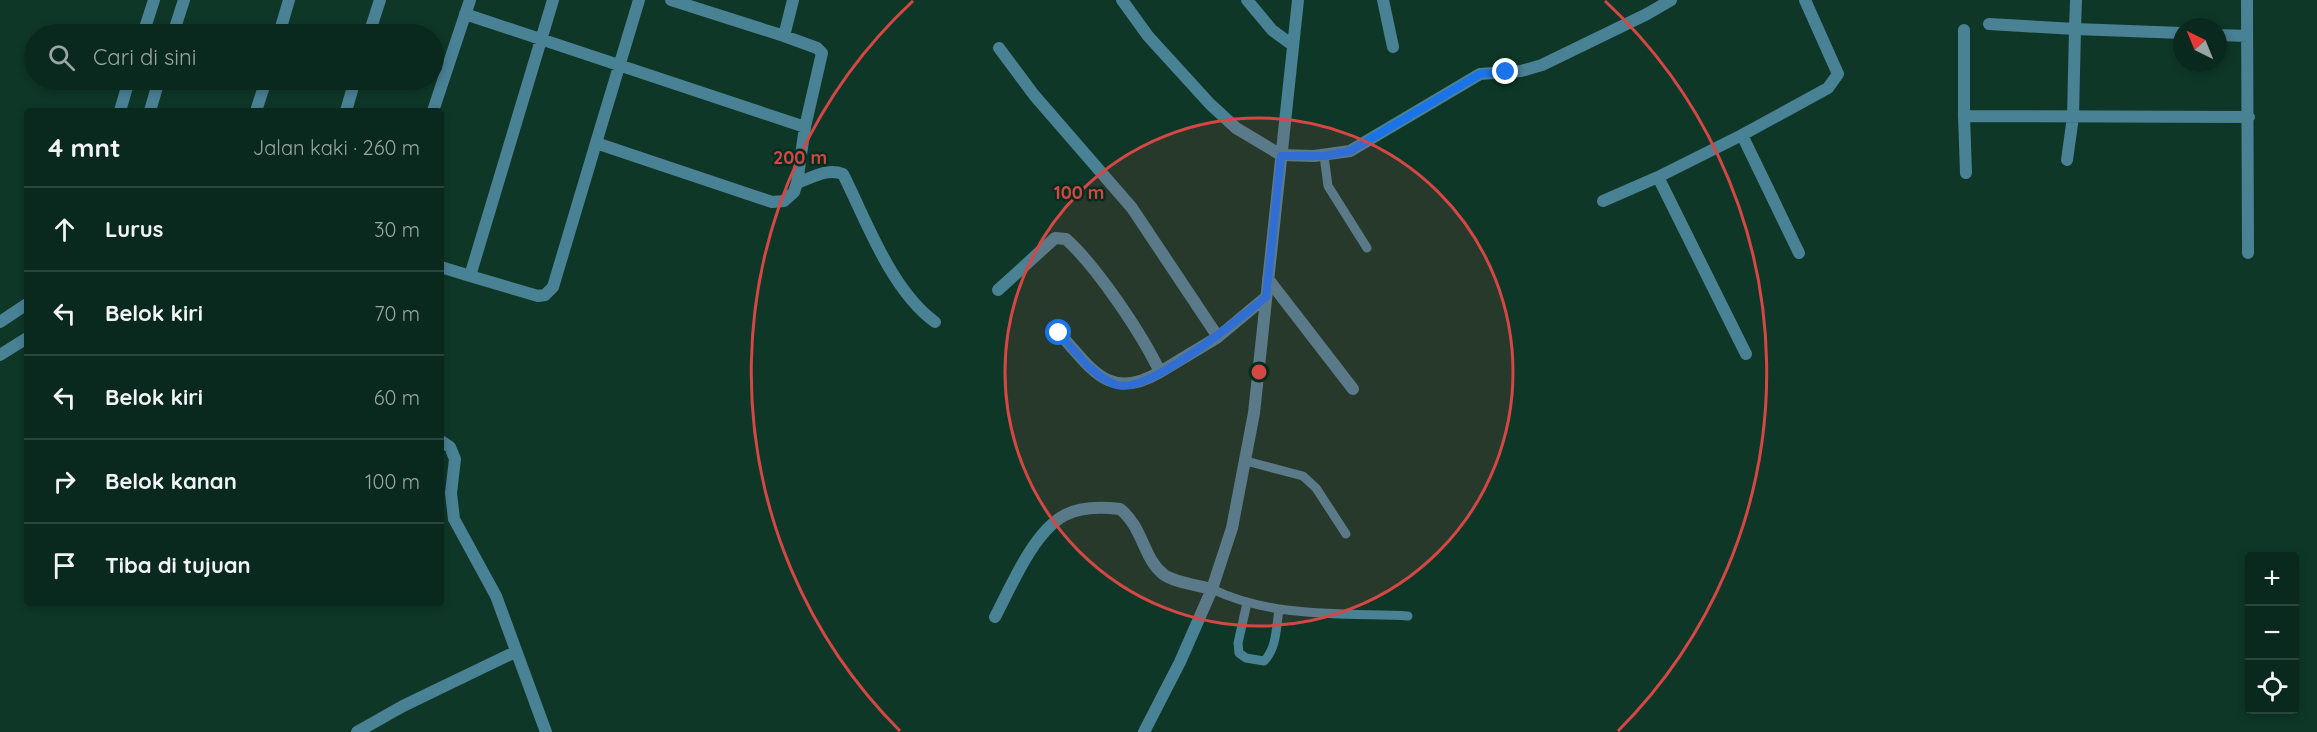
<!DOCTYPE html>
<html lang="id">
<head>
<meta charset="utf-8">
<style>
	:root { --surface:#0a291e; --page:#18352b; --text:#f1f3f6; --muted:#99a6a4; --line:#2a453c }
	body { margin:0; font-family:Quicksand,sans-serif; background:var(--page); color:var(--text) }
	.controls { position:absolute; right:18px; bottom:18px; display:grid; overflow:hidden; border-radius:6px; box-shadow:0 3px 9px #0003 }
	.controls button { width:54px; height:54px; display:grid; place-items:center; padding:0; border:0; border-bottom:2px solid var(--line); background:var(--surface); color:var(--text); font:30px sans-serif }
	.compass { position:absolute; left:2173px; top:18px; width:54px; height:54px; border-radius:50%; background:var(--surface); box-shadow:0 3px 9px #0003; rotate:317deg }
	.stop { position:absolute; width:18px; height:18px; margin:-14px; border:4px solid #1a73e8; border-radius:50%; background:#fff }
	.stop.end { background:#1a73e8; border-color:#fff; box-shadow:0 2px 6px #0008 }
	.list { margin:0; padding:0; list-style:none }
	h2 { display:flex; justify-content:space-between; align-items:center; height:78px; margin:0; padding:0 24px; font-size:26px }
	h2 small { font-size:20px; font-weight:400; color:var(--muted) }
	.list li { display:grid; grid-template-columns:39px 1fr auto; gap:18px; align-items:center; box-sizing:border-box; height:84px; padding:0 24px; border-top:2px solid var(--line) }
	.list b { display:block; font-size:22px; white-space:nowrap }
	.list em { font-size:20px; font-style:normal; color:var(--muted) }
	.icon { flex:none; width:33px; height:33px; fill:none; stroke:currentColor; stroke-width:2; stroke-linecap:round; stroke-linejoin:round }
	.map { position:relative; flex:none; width:2317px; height:732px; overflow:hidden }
	.search { position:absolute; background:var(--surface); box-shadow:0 3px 9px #0003; left:24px; top:24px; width:420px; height:66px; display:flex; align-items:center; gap:15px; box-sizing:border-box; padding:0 21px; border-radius:33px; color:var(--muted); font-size:22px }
	.panel { position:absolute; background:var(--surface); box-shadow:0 3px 9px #0003; left:24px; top:108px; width:420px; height:498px; border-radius:6px }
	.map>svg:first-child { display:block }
</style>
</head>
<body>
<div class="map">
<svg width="2317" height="732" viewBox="0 0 2317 732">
	<rect width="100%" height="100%" fill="#0e3728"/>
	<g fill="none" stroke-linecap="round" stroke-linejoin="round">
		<!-- lane -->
		<path stroke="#498195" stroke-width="9" d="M1324,156L1328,186L1367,248
			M1246,461L1303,476L1316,488L1346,534
			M1212,589C1272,618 1342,613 1408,616
			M1247,603L1238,643L1239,653L1246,658L1264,661C1277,648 1276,627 1279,610"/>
		<!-- street -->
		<path stroke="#498195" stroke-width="12" d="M671,0L784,36L793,0
			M1122,0L1148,36L1210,104L1236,128L1281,155L1314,156L1350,151L1480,74L1521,71L1542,65L1647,14L1671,0
			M1247,0L1272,30L1291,44
			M1383,0L1393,47
			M2247,0L2248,253
			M465,14L805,127
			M1989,24L2075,29L2076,0
			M1964,30V116L2249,117
			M143,34L154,0
			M173,34L184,0
			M279,34L289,0
			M369,34L380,0
			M2218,35L2247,36
			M999,48L1034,95L1132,208L1218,337
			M120,111L129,80
			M150,111L159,80
			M256,111L266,80
			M346,111L355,80
			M433,111L470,0
			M1964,116L1966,173
			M1742,135L1799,253
			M596,143L639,0
			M2067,160L2073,117L2075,29L2182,33
			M1658,177L1746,354
			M797,183C813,177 828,168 843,174C867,222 891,290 935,322
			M1603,201L1658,177L1742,135L1828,88L1838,74L1805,0
			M441,267L470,276L553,0
			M470,276L538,296L545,295L553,287L596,143L772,202L784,201L794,192L797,183L805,127L822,53L817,48L784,36
			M1268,279L1353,389
			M998,290L1055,238L1066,239C1097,267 1142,334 1160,372L1218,337L1266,297
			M0,322L27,304
			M1059,333C1092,369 1109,402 1160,372
			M0,355L27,338
			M441,441L450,447L455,459L451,493L454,519L496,596L546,732
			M995,617C1011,587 1033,532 1065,515C1080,507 1103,507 1120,509C1143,527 1143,558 1163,574C1175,583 1198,585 1212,589
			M357,732L403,706L515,652
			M1144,732L1180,662L1212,589L1232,528L1254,413L1298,0"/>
	</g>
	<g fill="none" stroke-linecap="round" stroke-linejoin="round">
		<!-- route -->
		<path stroke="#1a73e8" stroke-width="8" d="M1059,333C1075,351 1093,377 1117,385C1148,395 1241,317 1266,297L1281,156H1324L1350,151L1480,74L1506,72"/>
	</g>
	<!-- distance rings -->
	<circle cx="1259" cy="372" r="254" fill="#d54744" fill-opacity=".12"/>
	<g fill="none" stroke="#d54744" stroke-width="3">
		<circle cx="1259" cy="372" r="254"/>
		<path d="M900 731A507 507 0 0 1 913 1M1605 1A507 507 0 0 1 1618 731"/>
	</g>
	<circle cx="1259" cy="372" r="9" fill="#d54744" stroke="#022d1e" stroke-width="3"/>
	<g font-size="18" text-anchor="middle" font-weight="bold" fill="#d54744" stroke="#022d1e" stroke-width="5" stroke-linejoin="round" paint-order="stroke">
		<text x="800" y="164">200 m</text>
		<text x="1079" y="199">100 m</text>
	</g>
</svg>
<div class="controls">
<button>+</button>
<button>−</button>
<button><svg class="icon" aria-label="locate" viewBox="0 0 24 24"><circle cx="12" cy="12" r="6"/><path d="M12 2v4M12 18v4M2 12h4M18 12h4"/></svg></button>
</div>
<svg class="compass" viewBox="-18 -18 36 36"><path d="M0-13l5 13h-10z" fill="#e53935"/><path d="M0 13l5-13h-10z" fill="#99a6a4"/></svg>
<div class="stop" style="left:1059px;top:333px"></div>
<div class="stop end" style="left:1506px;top:72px"></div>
<div class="search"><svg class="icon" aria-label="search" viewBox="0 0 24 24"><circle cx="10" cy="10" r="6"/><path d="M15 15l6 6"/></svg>Cari di sini</div>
<section class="panel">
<h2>4 mnt<small>Jalan kaki · 260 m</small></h2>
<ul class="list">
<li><svg class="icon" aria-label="ahead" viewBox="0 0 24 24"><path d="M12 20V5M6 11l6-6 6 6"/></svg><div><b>Lurus</b></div><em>30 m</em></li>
<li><svg class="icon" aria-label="left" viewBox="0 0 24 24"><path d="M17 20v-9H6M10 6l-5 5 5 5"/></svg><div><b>Belok kiri</b></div><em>70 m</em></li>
<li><svg class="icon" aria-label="left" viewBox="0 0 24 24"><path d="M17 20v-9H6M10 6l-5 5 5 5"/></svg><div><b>Belok kiri</b></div><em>60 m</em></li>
<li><svg class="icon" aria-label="right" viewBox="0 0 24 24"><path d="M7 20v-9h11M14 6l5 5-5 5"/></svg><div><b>Belok kanan</b></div><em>100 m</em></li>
<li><svg class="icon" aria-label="arrive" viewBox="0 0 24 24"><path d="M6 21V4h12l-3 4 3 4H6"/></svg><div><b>Tiba di tujuan</b></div></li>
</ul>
</section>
</div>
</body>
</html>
